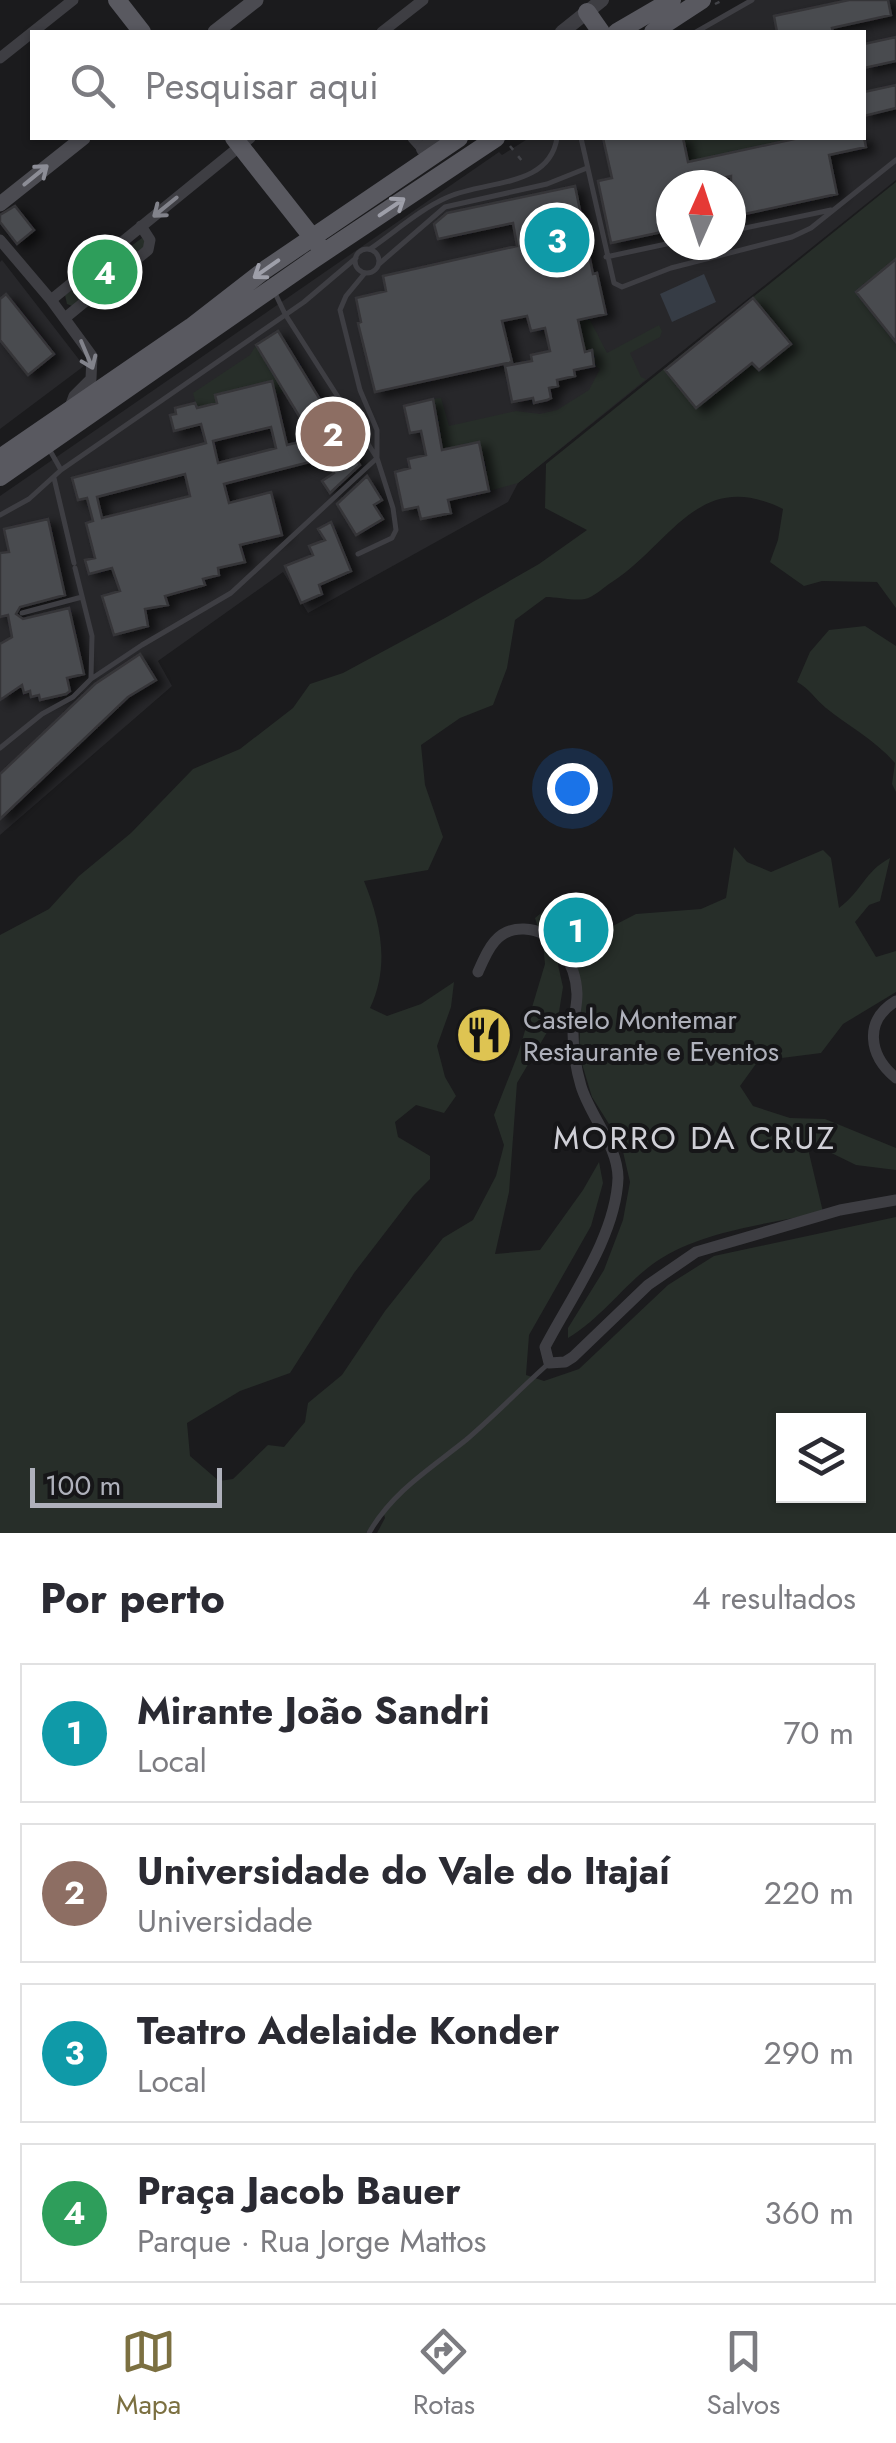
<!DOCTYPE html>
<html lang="pt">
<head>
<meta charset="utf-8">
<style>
	:root { --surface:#fff; --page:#f7f7f7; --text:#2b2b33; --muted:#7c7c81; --line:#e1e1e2; --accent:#7c7041 }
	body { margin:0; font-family:Jost,sans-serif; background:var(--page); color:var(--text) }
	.controls { position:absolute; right:30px; bottom:30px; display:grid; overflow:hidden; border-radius:0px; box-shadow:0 2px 8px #0004 }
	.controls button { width:90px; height:90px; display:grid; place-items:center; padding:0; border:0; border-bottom:2px solid var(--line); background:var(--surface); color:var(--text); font:50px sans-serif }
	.compass { position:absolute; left:656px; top:170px; width:90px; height:90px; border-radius:50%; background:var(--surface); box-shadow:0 2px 8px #0004; rotate:3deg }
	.scale { position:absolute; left:30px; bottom:25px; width:192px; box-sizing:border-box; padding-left:10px; border:5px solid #afb1bb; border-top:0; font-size:28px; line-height:35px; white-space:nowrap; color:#afb1bb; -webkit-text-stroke:8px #161618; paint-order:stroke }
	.you { position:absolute; left:572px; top:788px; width:35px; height:35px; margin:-25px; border:8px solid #fff; border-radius:50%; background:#1a73e8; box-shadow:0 0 0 15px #1a73e833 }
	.badge { display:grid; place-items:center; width:65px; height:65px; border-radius:50%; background:var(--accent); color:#fff; font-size:32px; font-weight:700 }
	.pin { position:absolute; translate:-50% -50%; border:5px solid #fff; box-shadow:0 2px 10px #0006 }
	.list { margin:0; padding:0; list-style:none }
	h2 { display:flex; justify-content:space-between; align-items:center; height:130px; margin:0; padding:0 40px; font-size:42px }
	h2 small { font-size:32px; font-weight:400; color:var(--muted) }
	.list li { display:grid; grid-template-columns:65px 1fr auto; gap:30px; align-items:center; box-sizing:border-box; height:140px; margin:0 20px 20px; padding:0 20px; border:2px solid var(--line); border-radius:0px }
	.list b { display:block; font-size:38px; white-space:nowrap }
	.list p { margin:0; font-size:32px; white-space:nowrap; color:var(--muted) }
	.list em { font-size:32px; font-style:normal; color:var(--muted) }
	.icon { flex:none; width:55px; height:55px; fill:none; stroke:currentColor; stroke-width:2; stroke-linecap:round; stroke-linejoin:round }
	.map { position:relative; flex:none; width:896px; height:1533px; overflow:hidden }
	.search { position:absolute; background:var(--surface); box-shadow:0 2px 8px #0004; left:30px; right:30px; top:30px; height:110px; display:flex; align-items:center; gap:25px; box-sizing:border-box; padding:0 35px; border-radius:0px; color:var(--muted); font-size:38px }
	.sheet { height:770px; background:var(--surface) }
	nav { display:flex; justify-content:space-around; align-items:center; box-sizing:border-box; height:140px; border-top:2px solid var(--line); background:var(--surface); font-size:28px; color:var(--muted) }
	nav a { display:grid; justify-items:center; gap:5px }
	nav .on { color:var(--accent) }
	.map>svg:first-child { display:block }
</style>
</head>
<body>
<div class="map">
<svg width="896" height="1533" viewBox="0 0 896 1533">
	<defs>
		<filter id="shadow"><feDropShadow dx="8" dy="4.5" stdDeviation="5" flood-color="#0009"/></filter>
	</defs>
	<rect width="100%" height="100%" fill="#1b1b1d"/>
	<!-- built -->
	<path fill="#27272a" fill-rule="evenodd" d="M748,0H896V180L518,483L508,502L308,613L283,572L158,661L172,686L0,835V496L499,152L502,155L529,138H864V32H695ZM671,185H731V245H671Z
		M2,260L84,366L0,429V262Z"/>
	<!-- green -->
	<path fill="#272e29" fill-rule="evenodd" d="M690,138H799L669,166L684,144L683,139Z
		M896,182V608L877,582L822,581L804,586L770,562L778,540L783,509C699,467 672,543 612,582C604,587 594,597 585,599C574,601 557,597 546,597L515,620L507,668L493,705L460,718L421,745L425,785L443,837L428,870L364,881C381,923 390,966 370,1008L387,1016L421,1004L454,982L451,1007L437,1046L445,1077L456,1096L444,1113L416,1105L395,1122L398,1137L430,1156V1179L414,1195L354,1273L290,1373L240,1391L187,1423L190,1456L219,1481L233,1479L268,1445L284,1447L305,1422L308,1403L342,1375L385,1311L443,1238L473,1220L496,1176L504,1145L494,1115L518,1054L545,964L543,943L535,918L546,909L566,907L576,926L566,938L558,965L563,987L559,1012L517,1083L509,1192L495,1254L540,1250L583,1190L599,1162L603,1183L591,1226L529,1335L526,1375L544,1381L579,1369L668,1285L714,1256L896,1217V1533H377L385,1518L383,1511L366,1533H0V935L49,909L79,876L131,833L193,769L240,749L293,708L310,684L343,673L445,618L539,564L587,530L545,508L546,464ZM784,1420H858V1496H784Z
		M142,238L148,244L72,306L67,304L65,295Z
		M589,318L607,353L659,325L662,331L660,337L630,353L641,377L646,379L518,483L489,491L485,460L442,450L433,399L441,398L449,426L516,411L540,414L557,410L589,390L600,369L594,365L592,351L585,352L567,341L548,345L545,328Z
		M256,345L285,391L274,396L270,381L216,395L219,410L197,408L193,393L250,355Z
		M865,626L896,646V792L892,784L895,763C875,740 850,727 826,708C815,699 810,689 797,682L810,652L829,630Z
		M734,847L747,862L771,872L823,850L831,858L839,908C862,891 864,872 890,858L880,901L869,905L855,922L876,957L896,951V992L843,1024L821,1053L758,1061L740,1086L753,1106L790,1118L825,1119L896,1148V1170L856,1165L811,1143L809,1153L823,1212C770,1224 703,1230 657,1261C625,1283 603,1317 568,1338V1328L604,1270L623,1220L630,1182L621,1143L592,1097L579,1054L581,1000L577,960L607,929L636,914L701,909L726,898Z"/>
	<!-- water -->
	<path fill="#363c45" d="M704,274L716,302L672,322L660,294Z"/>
	<!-- building -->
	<path fill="#4a4b4f" stroke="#363539" stroke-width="2.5" fill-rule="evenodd" filter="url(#shadow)" d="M849,0H888L891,15L832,28L833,32H777L774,16Z
		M896,37V61L864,68V44Z
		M896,85V108L864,116V92Z
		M603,138H683L688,162L799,138H864L866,147L829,155L837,194L731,217V176L690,185H671V230L611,243L598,181L612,178Z
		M575,186L593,274L597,273L606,314L578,320L585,352L592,350L594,366L574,370L575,376L557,380L558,386L549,388L551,398L547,400L534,403L533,398L512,402L505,366L532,361L531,355L550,351L545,328L531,331L527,316L502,321L512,362L375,392L358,323L361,322L356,298L386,291L383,276L517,246L513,223L438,239L434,224L447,213Z
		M15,206L34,230L17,244L0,222V215Z
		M896,259V342L856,292Z
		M6,294L54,354L28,375L0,340V299Z
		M753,298L791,344L759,370L752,363L696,408L665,370Z
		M278,331L360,465L330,493L322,481L334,473L325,458L224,484L229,503L271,492L282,535L240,545L245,562L218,568L219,575L203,579L205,585L165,596L168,605L145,609L148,626L114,635L102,596L120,591L112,568L89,574L85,560L95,558L86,523L93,521L87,498L78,500L72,478L206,443L201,424L174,431L170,415L176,414L175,408L195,403L197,408L217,403L215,395L272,381L287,445L313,439L256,345ZM271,427L276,448L218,463L213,441ZM185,474L190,496L102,518L97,497Z
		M433,399L442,450L479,442L489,491L448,500L451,513L421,519L418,507L403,510L395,472L410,468L408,459L426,455L421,431L410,433L404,406Z
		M367,476L382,500L374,505L383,519L356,535L337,504Z
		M48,519L65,595L20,607L16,614L23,619L69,608L84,674L67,678L70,691L66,694L40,700L39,695L31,697L30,691L24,693L22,685L0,700V644L12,637L8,615L0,617V553L9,552L4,529Z
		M331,522L351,571L319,585L322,594L301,603L285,566L313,555L309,546L325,540L318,529Z
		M140,654L156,680L128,697L0,819V774L95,684Z"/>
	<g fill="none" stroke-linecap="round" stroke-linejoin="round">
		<!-- path -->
		<path stroke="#424348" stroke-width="2.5" stroke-dasharray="5 8" stroke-linecap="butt" d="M715,4L723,0
			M510,146L526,166"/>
		<!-- service -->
		<path stroke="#3e3e43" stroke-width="5" d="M696,32L752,0
			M581,138L614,283L622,287L671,268L792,237L811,228L896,160
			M731,231L831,210
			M370,249C395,232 420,209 448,197C486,180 549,188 557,138
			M355 261a12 12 0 1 1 24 0a12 12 0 1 1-24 0Z
			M606,257L671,243
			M379,264L445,207L547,184L587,168
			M274,291L285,314L377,458L393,508L396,530L392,538L358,554
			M48,447L61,470
			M54,478L74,563
			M0,515L29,499L61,470L304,302L356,258
			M75,568L92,636L91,678
			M22,613L82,597
			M0,748L42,714L73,697L91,679L142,645L231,593L377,458V430L360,390L340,310L346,296L365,273
			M369,1533C392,1492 430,1469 466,1440C494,1416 520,1389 548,1364"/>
		<!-- minor -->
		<path stroke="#3e3e43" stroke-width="11" d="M382,32L423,0
			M0,58L73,0
			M413,138L423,149
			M0,240L51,300L92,356L91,379L74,396L70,407
			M51,300L250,138
			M65,318L148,250L150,240L141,226
			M478,972C487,951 496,928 524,929C556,930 576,964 577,994C577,1007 573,1020 573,1032C573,1050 576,1069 581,1086C590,1116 618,1146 618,1178C616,1236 571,1297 545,1347L549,1363L565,1362L573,1357L648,1285L696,1252L840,1210L896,1200
			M896,1001C863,1021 869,1056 896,1078"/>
		<!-- tertiary -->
		<path stroke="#3e3e43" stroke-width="14" d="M562,32L602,0
			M423,149L436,138"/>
		<!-- secondary -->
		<path stroke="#4b4b51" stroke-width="15" d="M215,32L256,0
			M0,204L83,138"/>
		<!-- primary -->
		<path stroke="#595960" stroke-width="18" d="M117,0L142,32
			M587,12L601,32
			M617,32L672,0
			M653,32L702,0
			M234,138L320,247
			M0,458L191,327L266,269L459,138
			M0,477L311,261L496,138"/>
	</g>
	<!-- one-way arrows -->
	<defs><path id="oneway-shaft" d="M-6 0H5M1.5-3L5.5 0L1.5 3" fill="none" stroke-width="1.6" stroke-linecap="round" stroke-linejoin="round" transform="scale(2.5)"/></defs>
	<use stroke="#8c8d96" href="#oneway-shaft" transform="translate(36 175) rotate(-39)"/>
	<g stroke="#82838b">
		<use href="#oneway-shaft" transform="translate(165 207) rotate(141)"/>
		<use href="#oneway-shaft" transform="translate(87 355) rotate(67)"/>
	</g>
	<g stroke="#9e9fa9">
		<use href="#oneway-shaft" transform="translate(392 207) rotate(-34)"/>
		<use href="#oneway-shaft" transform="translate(266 269) rotate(145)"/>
	</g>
	<!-- icons -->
	<defs>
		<g id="restaurant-disc" transform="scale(2.875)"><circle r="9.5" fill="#dec452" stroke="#161618"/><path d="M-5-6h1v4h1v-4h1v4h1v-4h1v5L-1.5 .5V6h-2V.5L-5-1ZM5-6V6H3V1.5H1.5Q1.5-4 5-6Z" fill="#111"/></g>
	</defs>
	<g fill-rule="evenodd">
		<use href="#restaurant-disc" x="484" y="1035"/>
	</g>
	<g text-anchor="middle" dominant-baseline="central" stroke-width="8" stroke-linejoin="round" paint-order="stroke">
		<!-- poi labels -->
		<g font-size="28" fill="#afb1bb" stroke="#161618" text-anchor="start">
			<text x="523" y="1019">Castelo Montemar<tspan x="523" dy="32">Restaurante e Eventos</tspan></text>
		</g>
		<!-- quarter labels -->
		<g font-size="32" letter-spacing="2.5" fill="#d0d0d7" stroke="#161618">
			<text x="695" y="1138">MORRO DA CRUZ</text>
		</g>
	</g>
</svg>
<div class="controls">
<button><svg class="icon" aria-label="layers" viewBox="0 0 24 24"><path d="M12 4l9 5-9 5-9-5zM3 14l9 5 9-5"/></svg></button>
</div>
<svg class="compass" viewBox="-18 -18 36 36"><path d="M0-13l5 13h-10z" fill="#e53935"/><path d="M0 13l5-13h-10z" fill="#7c7c81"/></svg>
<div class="scale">100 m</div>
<div class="you"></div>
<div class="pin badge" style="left:576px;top:930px;background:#0f9aa8">1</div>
<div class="pin badge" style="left:333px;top:434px;background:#8d6e63">2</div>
<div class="pin badge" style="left:557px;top:240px;background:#0f9aa8">3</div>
<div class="pin badge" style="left:105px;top:272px;background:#2e9e5b">4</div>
<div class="search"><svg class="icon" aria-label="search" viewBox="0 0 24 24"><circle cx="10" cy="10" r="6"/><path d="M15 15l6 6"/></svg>Pesquisar aqui</div>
</div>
<section class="sheet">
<h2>Por perto<small>4 resultados</small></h2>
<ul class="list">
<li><span class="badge" style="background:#0f9aa8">1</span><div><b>Mirante João Sandri</b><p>Local</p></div><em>70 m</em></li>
<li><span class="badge" style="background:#8d6e63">2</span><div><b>Universidade do Vale do Itajaí</b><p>Universidade</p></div><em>220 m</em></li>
<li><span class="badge" style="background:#0f9aa8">3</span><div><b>Teatro Adelaide Konder</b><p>Local</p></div><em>290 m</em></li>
<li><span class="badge" style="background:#2e9e5b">4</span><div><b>Praça Jacob Bauer</b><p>Parque · Rua Jorge Mattos</p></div><em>360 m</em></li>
</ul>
</section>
<nav>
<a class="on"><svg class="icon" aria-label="map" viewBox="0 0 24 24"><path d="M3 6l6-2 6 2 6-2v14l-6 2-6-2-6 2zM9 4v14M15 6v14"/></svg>Mapa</a>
<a><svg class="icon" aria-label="directions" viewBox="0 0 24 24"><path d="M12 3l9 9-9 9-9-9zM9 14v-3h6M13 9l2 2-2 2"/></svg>Rotas</a>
<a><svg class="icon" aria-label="saved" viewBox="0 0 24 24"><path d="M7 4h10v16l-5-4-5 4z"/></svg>Salvos</a>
</nav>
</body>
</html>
